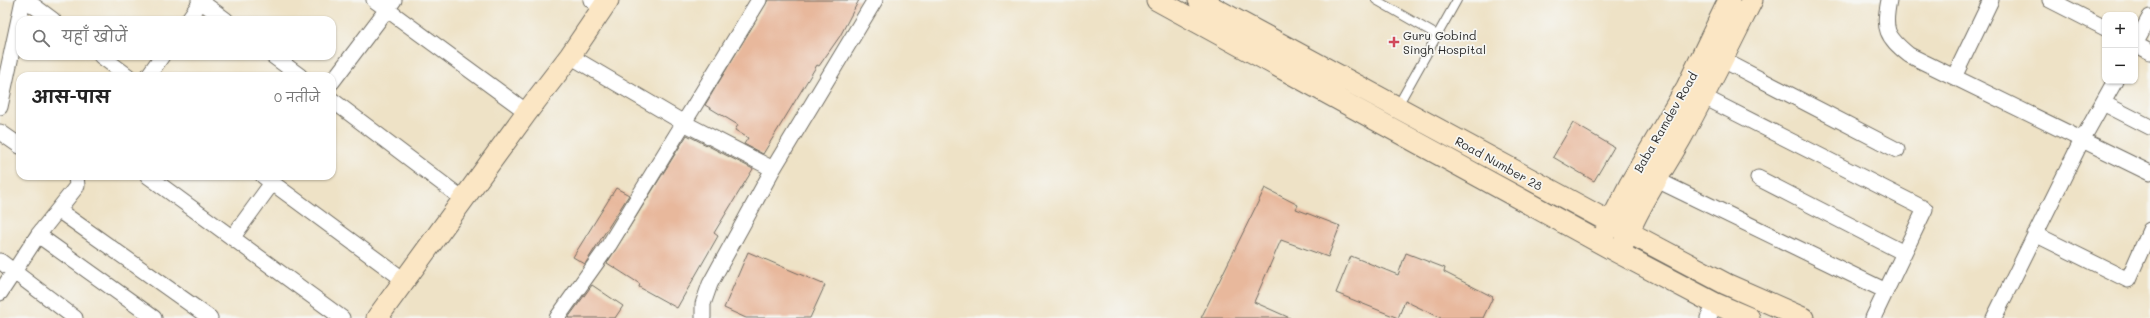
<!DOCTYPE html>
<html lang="hi">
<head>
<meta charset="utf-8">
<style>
	:root { --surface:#fff; --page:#f6f6f6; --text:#222; --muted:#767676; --line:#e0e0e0 }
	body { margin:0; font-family:Mali,"Playpen Sans Deva",sans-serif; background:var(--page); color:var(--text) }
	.controls { position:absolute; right:12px; top:12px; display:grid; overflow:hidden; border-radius:8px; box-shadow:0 1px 3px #0004 }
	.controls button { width:36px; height:36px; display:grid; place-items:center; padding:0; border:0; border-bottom:1px solid var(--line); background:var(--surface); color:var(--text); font:20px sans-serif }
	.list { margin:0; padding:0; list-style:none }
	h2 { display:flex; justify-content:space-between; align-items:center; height:52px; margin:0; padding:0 16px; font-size:17px }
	h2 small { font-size:13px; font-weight:400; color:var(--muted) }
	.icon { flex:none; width:22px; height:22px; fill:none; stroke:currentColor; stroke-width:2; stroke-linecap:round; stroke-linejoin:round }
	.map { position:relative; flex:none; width:2150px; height:318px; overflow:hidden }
	.search { position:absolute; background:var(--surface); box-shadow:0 1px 3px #0004; left:16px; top:16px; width:320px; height:44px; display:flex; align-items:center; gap:10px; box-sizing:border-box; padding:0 14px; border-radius:12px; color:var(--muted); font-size:15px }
	.panel { position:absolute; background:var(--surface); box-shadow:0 1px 3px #0004; left:16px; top:72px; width:320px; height:108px; border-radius:12px }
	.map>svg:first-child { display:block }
</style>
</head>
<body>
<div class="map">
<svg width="2150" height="318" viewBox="0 0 2150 318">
	<rect width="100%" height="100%" fill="#f6f6f2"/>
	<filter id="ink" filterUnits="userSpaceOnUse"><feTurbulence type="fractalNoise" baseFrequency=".025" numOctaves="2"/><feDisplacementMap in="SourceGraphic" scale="8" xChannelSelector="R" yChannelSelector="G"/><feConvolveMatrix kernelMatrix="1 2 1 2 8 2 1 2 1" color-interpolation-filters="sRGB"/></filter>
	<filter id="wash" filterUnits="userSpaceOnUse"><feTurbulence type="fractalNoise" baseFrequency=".012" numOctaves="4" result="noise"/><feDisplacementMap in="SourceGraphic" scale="16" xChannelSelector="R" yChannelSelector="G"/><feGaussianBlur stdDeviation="0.9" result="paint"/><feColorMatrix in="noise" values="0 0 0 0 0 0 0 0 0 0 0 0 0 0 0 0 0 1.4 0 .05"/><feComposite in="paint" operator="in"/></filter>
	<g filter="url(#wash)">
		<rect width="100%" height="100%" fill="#eee2c6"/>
		<g id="blocks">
			<!-- building -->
			<path fill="#e8b89c" d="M768,0H859L840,36L819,66L817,65L763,154L744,144L748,138L735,130L738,125L705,105Z
				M1573,123L1614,147L1594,181L1553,157Z
				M687,135L753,169L714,233L718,236L677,308L639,287L640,284L607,263Z
				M616,188L629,195L585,264L573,257Z
				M1265,188L1298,205L1296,209L1340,226L1328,257L1281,240L1254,302L1290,318H1201Z
				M748,252L825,285L810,318H746L724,308Z
				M1406,253L1445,268L1444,272L1493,297L1483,318H1441L1405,301L1398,318L1336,293L1351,256L1398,275Z
				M592,285L623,306L615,318H568Z"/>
		</g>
	</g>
	<g filter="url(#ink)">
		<use href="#blocks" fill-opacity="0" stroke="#6f6b61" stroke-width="1"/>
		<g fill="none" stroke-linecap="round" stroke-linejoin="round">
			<!-- lane casing -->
			<g stroke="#6f6b61" stroke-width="10">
				<path id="lane" d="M1376,0L1437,35
					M1397,107L1457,0"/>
			</g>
			<!-- street casing -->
			<g stroke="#6f6b61" stroke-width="17">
				<path id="street" d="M26,0L53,20
					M199,0L226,20
					M374,0L527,112
					M591,0L603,9
					M1889,0C1883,30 1886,36 1909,55L2150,173
					M2050,0L2105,28
					M188,20L202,0
					M2135,44L2150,17
					M2135,44L2150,52
					M101,56L128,76
					M273,56L300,76
					M570,56L684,123L773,169
					M1723,60L1897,150
					M148,76L162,56
					M1954,77L1991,0
					M332,82L394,0
					M1704,97L1925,209L1873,318
					M332,100L463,199
					M2103,103L2150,127
					M0,107L23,0
					M0,132L20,146
					M148,176L342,318
					M263,176L404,280
					M1758,178L1904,253
					M1657,180L1886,291
					M58,210L210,318
					M2035,234L2128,280L2150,230
					M38,235L154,318
					M232,238L272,183
					M0,261L75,318
					M0,293L38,235L77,186L76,176
					M557,318L609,245L759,0
					M703,318V304L710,284L773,169L875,0
					M1708,318L1716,304
					M1994,318L2082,140L2115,81"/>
			</g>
			<!-- secondary casing -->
			<g stroke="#6f6b61" stroke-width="23">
				<path id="secondary" d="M1157,0L1619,253L1716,304L1749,318
					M1199,0L1628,232L1726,284L1803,318
					M1604,235L1630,184L1687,87L1729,0
					M1623,245C1638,207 1661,173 1681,138C1706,93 1729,46 1752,0
					M377,318L527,112L570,56L608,0"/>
			</g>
			<!-- lane -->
			<use href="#lane" stroke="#fff" stroke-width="8"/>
			<!-- street -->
			<use href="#street" stroke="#fff" stroke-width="15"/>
			<!-- secondary -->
			<use href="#secondary" stroke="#fbe6c4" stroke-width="21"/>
		</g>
	</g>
	<!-- markers -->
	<path fill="#d1495b" stroke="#f6f6f2" stroke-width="1.5" d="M1392 36h4v4h4v4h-4v4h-4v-4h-4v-4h4z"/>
	<g text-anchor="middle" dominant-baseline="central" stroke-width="3.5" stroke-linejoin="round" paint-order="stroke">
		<!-- poi labels -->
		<g font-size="12" fill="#2b2b2b" stroke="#f6f6f2" text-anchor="start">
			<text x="1403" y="35">Guru Gobind<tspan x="1403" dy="14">Singh Hospital</tspan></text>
		</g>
		<!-- street labels -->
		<g font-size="12" fill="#2b2b2b" stroke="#f6f6f2">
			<text transform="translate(1665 122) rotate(-60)">Baba Ramdev Road</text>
			<text transform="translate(1499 163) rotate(29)">Road Number 28</text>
		</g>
	</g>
</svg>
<div class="controls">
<button>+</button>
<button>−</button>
</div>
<div class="search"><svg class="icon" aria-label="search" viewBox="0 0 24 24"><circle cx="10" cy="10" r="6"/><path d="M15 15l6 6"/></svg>यहाँ खोजें</div>
<section class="panel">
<h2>आस-पास<small>0 नतीजे</small></h2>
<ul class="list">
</ul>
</section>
</div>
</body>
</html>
